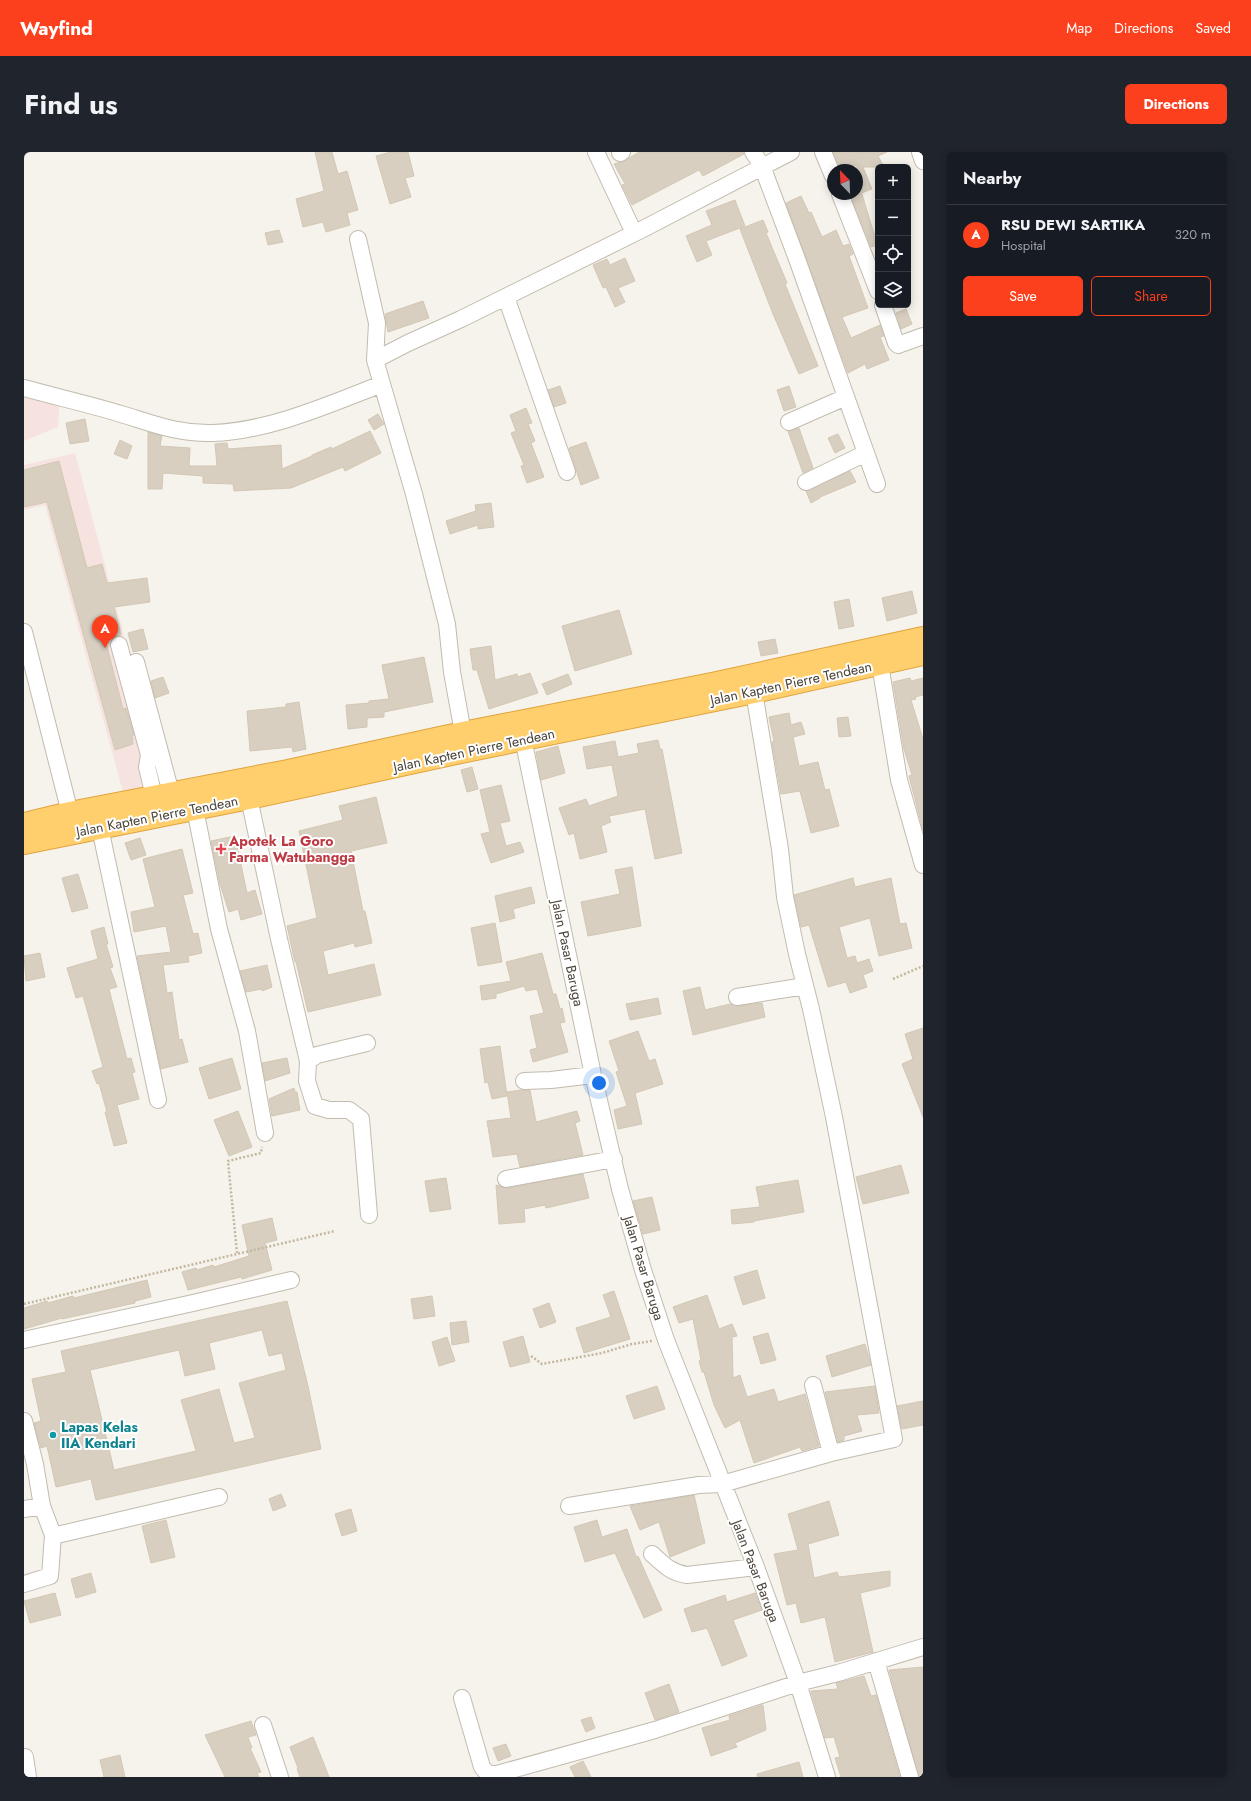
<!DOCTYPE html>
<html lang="en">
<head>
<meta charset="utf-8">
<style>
	:root { --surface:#171b24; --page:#20242c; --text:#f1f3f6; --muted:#9ea1a6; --line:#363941; --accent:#fc3f1d }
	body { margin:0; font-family:Jost,sans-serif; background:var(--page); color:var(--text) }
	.controls { position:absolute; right:12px; top:12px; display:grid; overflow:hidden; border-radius:6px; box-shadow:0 2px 10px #0003 }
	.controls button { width:36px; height:36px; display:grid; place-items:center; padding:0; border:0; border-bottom:1px solid var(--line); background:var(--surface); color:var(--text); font:20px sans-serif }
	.compass { position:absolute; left:803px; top:12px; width:36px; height:36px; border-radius:50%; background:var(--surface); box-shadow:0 2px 10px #0003; rotate:337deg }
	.you { position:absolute; left:575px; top:931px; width:14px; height:14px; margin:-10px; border:3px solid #fff; border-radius:50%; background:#1a73e8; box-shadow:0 0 0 6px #1a73e833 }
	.badge { display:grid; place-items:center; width:26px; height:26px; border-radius:50%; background:var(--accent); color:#fff; font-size:13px; font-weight:700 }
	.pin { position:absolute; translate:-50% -33px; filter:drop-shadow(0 1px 2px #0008) }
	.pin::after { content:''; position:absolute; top:21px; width:14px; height:12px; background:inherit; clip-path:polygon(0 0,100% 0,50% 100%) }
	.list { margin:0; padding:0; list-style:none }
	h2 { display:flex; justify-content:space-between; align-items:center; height:52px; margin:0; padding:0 16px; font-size:17px }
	h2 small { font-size:13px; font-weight:400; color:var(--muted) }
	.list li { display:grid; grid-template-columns:26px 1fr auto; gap:12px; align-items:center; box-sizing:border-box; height:60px; padding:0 16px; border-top:1px solid var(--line) }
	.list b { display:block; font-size:15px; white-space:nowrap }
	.list p { margin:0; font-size:13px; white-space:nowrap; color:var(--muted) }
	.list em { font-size:13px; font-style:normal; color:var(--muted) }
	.actions { display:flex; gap:8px; padding:12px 16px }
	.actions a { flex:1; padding:9px 0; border:1px solid var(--accent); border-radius:6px; text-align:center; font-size:14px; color:var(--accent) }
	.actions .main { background:var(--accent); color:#fff }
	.icon { flex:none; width:22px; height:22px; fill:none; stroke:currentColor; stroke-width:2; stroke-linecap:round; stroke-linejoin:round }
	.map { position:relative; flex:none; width:899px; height:1625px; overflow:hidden; border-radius:6px }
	header { display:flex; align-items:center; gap:24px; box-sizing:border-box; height:56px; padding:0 20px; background:var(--accent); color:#fff }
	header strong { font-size:19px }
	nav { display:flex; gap:22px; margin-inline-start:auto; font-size:14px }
	.intro { display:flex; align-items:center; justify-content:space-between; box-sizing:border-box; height:96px; padding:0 24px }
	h1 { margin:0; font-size:28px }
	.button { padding:10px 18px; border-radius:6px; background:var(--accent); color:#fff; font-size:14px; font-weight:700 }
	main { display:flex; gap:24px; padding:0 24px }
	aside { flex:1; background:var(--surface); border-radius:6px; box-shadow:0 2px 10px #0003 }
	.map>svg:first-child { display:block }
</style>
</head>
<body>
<header>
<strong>Wayfind</strong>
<nav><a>Map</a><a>Directions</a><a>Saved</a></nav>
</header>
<div class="intro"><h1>Find us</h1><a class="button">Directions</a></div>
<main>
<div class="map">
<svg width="899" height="1625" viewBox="0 0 899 1625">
	<rect width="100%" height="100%" fill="#f6f3ec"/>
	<!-- medical -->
	<path fill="#f6e3e0" d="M0,241L36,247L34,275L0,289Z
		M51,301L140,635L100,644L21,353L0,358V313Z"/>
	<!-- building -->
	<path fill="#d8cfc1" stroke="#d3c7b4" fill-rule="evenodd" d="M291,0H308L314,22L323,19L334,58L323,61L326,73L302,80L299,70L279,75L272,47L300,39Z
		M367,0H384L390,24L381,26L387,45L366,52L352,4Z
		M615,0H720V2L679,24L675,18L608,53L598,33L601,32L590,12L602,8Z
		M809,0H863L854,4L860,15H839L848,37L835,42H838L850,82L854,81V93L847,95L826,42H833V13L817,18Z
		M777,44L785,61L787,60L798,85L812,78L819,94L825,92L829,102L825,104L844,156L818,165L827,186L856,173L860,184L856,185L865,208L843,217L841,212L824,221L762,51Z
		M711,48L721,74L682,89L688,103L673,110L662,84L688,73L682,59Z
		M739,68L744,80L742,81L763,131L761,132L794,214L775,222L749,162L716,77Z
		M255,78L259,90L244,93L241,81Z
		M601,106L611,129L594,136L601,150L591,155L582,135L579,136L569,113L583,107L586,113Z
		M399,149L405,166L364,180L361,162Z
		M882,157L888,172L877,177L872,161Z
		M536,234L542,251L530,255L524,238Z
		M765,234L772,255L760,259L753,238Z
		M502,256L508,271L504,272L511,289L507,291L520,325L503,331L497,314L500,313L487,281L492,279L486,263Z
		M354,262L360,272L350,278L344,268Z
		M61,267L65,289L46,292L42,271Z
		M775,276L789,316L779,321L764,279Z
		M346,279L357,301L321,319L319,315L267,336L210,339L209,332L179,331V324L139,321L138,337H124V280L138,284L136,294L166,296L165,314H193L191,292L203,291L204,297L257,293L258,317L288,304V303L307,295L308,297Z
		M814,282L821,296L811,301L804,286Z
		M96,288L108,294L103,307L90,302Z
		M562,290L575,326L557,333L545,296Z
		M35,309L63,416L78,412L83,431L123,426L126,450L90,455L97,483L81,487L99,557L102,556L110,583H108L109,592L91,598L23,350L0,355V318Z
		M826,319L832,330L796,345V346L787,351L782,339Z
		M467,351L470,375L454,377V373L426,382L422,369L452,359L451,353Z
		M888,439L893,461L863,469L858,446Z
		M825,447L830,474L815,477L810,450Z
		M595,458L608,502L551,519L538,474Z
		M119,477L124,497L109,500L104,481Z
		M751,487L754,501L737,504L734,490Z
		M467,494L471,528L493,522L494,525L506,521L514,541L465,557L453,518H449L446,497Z
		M400,505L409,550L360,560V565L343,566V575L324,577L322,553L345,551V549L365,547L358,513Z
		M544,522L548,532L523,543L518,532Z
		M139,525L145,541L131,546L127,529Z
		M886,526L887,529L899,526V543L891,545L892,547L887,548L899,587V678L885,624L888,623L880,597L869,530Z
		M275,550L282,597L269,600L268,595L226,599L223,559L262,555V552Z
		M765,561L767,573L777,570L781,582L769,585L775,614L794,610L801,638L805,637L815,674L787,681L776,639L757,642L748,590L750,589L745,565Z
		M824,565L827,584L815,585L813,566Z
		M634,588L636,597H638L658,701L631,707L621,657L585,664L587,670L577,674L583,700L556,707L550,681L545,683L535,656L562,647L565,654L594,644L588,613L563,617L559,595L591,589L594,605L615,601L613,592Z
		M534,594L541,621L517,628L512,600Z
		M448,615L454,637L443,640L437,618Z
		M477,633L486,669L476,671L482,694L496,690L500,700L467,711L457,682L466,680L456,638Z
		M352,645L363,691L327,699L339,759H341L348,791L331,795L330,791L299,799L304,823L350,812L357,843L284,860L272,810H271L263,774L293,766L275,679L319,668L315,654Z
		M211,684L223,741L231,738L238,762L217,768L214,757L205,760L196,732L187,689Z
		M116,686L122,703L107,708L101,691Z
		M158,697L169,741L159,743L169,782L174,781L178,801L164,804L165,810L139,813L143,841L148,840L155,888L158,887L164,910L137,917L113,804L147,800L142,774L110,780L107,760L131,755L119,707Z
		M608,715L617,774L564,784L557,750L596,742L591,718Z
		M54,722L64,756L48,760L38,726Z
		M829,726L831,735L867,726L876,772L882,771L888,796L855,804L846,766L815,775L823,806L831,804L833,811L845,807L849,819L839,823L843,835L826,841L822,830L804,835L785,773L777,775L770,743Z
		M507,735L511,751L489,757L491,766L476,770L471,744Z
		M471,771L478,810L454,814L447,776Z
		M80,775L84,792H82L89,815L86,816L93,835L85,837L103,907L107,906L111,920L108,921L115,947L93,953L103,991L90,994L81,960H83L75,931L73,932L68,919L79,915L59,844L52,846L43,816L74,807L67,779Z
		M16,801L21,825L2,829L0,804Z
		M518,801L529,842H532L536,857L538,856L541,870L536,871L544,900L509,910L506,898L513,896L506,864L520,861L513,837L502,839L500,834L472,842V846L458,848L456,834L487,829L482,810Z
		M243,813L248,835L238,839V837L222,840L216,819Z
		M676,835L681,858L706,852L715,854L738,851L741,865L669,883L659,839Z
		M634,846L637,862L606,868L602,852Z
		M899,876V965L878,912L889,907L881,882Z
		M614,879L625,909L631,907L639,932L611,941L618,972L594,977L590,958L603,954L592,920L595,919L585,889Z
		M476,894L483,944L468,947L464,930L461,931L456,897Z
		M208,906L217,937L185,947L175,916Z
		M263,906L266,921L241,929L238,911Z
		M270,936L271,940H273L276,958L248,964L245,947Z
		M497,938H506L512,970L553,959L556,969L551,971L559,1003L496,1015L493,1002L469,1005L463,969L487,966L483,940Z
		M214,959L228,995L205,1004L190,968Z
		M877,1013L885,1041L839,1052L832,1025Z
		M559,1022L565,1046L522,1056L521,1053L500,1057L501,1070L475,1072L472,1033L484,1036Z
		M422,1026L427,1057L406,1060L401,1029Z
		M774,1028L780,1060L730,1069V1070L708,1072L707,1058L736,1055L732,1035Z
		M628,1045L636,1078L619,1082L609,1049Z
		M248,1066L253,1088L241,1091L248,1118L218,1127L217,1125L164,1138L158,1120L172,1116L173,1118L189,1113L190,1115L225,1104L218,1073Z
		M733,1118L741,1146L719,1153L710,1125Z
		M123,1128L127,1145L111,1149V1151L38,1167V1166L0,1177V1156L23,1149L24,1151L49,1144L50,1146Z
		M590,1139L606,1187L560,1201L552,1176L587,1165L579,1143Z
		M683,1143L695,1177L708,1172L713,1184L708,1185L709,1226L716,1223L723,1245L750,1237L754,1250L781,1242L795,1294L778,1299L776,1295L730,1311L716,1268L701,1276L690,1253L680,1220H678L675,1209L677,1208L669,1167L655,1171L649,1155Z
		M408,1144L411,1164L390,1167L387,1147Z
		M263,1149L284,1234L297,1297L72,1348L67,1327L32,1335L23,1294L17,1296L10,1271L17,1269L8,1227L42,1220L37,1199ZM238,1178L245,1204L258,1201L262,1218L215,1231L231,1286L210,1291L195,1237L157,1248L172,1299L90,1318L66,1218L155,1198L161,1224L191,1217L185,1191Z
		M525,1151L532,1170L516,1176L509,1157Z
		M442,1169L445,1190L428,1193L426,1171Z
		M744,1181L752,1208L737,1212L729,1185Z
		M499,1184L506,1210L486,1215L479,1190Z
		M423,1185L431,1209L415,1214L408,1190Z
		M841,1192L847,1213L808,1225L802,1204Z
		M633,1234L641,1257L610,1267L602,1244Z
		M851,1234L855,1261L833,1263L838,1279L820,1284V1288L814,1290L801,1240Z
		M899,1249V1273L878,1277L873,1254Z
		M257,1342L262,1354L249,1359L245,1347Z
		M670,1343L681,1391L646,1405L635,1370L616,1378L606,1354Z
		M805,1349L815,1383L784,1392L790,1426L813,1420L815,1425L866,1419V1434L836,1441L849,1500L811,1510L801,1465L777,1471L772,1451L763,1453L750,1402L774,1398L764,1362Z
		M327,1357L333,1379L318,1384L311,1362Z
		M142,1368L151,1405L127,1411L118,1374Z
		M573,1368L578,1385L603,1377L612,1405L614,1404L638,1458L620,1466L591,1401L561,1410L550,1375Z
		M67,1421L72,1440L52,1446L47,1427Z
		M31,1441L37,1463L6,1471L0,1449Z
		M731,1441L738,1458L709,1468L723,1504L698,1514L683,1476L668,1480L660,1457L701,1443L703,1450Z
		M899,1515V1625H895L865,1518Z
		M840,1524L847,1544L852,1543L876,1625H817L811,1606L816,1605L810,1585L801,1586L787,1539L814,1537L812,1531Z
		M645,1532L655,1560L631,1568L621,1541Z
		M739,1553L742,1578L711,1591L713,1595L687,1604L678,1576L706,1568L705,1564Z
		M567,1565L571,1576L562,1580L557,1568Z
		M227,1569L232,1583L224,1585L228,1596H226L237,1620L233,1621L235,1625H201L181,1583Z
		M289,1585L296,1602L305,1625H276L273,1617L274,1616L266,1595Z
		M482,1592L487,1604L474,1609L469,1596Z
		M96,1603L101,1625H80L76,1608Z
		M559,1609L567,1625H551L546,1615Z
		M775,1610L779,1625H734L733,1622Z"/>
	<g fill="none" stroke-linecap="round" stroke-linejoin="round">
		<!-- minor casing -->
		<g stroke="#c2bbae" stroke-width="18">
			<path id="minor" d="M572,0L610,81
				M729,0L738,14L773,107L853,332
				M799,0L809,24
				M896,0L899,9
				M596,1L598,0
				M816,42L854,139
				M334,87L353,171L351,208L390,342L423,472L428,520L439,581
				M482,145L543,320
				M859,153L872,191L874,193L899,184
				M351,208L384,191L437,167L617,78L767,0
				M0,236C32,245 65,252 97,262C130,272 154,282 189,281C246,279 306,252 358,232
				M765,270L822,245
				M782,330L842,301
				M0,480L46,661
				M95,493L125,603L123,615L130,644
				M112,510L147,641
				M856,512L875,628L899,713
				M497,577L569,923L596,1037L619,1118L642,1188L732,1415L774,1531L803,1625
				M225,646L255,787L284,909L293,903L343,891
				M171,657L195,777L223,879L241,981
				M76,676L134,948
				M713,845L781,834
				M284,909L283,929L291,954L305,958H325L337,967L345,1063
				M500,929L527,928L569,923
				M482,1027L590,1007
				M0,1188L169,1151L267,1128
				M789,1233L807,1301
				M0,1269L11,1312L18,1354
				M545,1354L675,1333L698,1332L807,1301L870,1287L810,965L787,857L773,802L761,745L756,697L730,540
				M0,1357L18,1354L29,1383H33L195,1345
				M628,1402C639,1412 647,1421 663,1423L732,1415
				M0,1432L26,1424L29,1383
				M852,1509L886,1625
				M438,1546L458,1615L464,1622H473L631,1578L774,1531L814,1521L899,1495
				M239,1573L256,1625
				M1,1605L4,1625"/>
		</g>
		<!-- highway casing -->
		<g stroke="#e0a43c" stroke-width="24">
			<path id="highway" d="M0,672L46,661L264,619L439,581L688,532L899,486
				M0,691L225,646L432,601L730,540L899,502"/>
		</g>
		<!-- path -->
		<path stroke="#c4b79f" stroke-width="2.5" stroke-dasharray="2 2" stroke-linecap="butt" d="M869,827L899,814
			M213,1101L204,1009L237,1001L238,995
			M0,1152L311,1079
			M507,1204L518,1212L578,1201L608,1192L628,1189"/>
		<!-- minor -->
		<use href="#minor" stroke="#fff" stroke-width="16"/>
		<!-- highway -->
		<use href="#highway" stroke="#ffcf6e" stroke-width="22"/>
	</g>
	<!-- markers -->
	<path fill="#e0444e" stroke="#fff" stroke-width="1.5" d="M195 691h4v4h4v4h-4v4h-4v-4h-4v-4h4z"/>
	<circle fill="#0f9aa8" stroke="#fff" stroke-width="1.5" cx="29" cy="1283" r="4"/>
	<g text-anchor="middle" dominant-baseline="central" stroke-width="4" stroke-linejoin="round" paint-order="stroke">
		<!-- street labels -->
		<g font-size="14" fill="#4b4439" stroke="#fff">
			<text transform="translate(767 531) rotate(-12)">Jalan Kapten Pierre Tendean</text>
			<text transform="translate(450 598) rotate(-12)">Jalan Kapten Pierre Tendean</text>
			<text transform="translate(133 664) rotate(-11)">Jalan Kapten Pierre Tendean</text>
			<text transform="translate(544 801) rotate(78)">Jalan Pasar Baruga</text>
			<text transform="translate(620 1116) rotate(73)">Jalan Pasar Baruga</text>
			<text transform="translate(732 1419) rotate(69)">Jalan Pasar Baruga</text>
		</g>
		<!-- health labels -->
		<g font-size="14" font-weight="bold" fill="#be3a42" stroke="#fff" text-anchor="start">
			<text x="205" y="689">Apotek La Goro<tspan x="205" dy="16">Farma Watubangga</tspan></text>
		</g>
		<!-- culture labels -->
		<g font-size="14" font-weight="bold" fill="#0d838f" stroke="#fff" text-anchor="start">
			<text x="37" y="1275">Lapas Kelas<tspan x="37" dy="16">IIA Kendari</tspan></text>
		</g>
	</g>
</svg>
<div class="controls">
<button>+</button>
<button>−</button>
<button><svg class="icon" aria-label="locate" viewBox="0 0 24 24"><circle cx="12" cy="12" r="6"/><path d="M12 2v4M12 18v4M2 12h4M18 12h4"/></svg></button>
<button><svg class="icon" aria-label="layers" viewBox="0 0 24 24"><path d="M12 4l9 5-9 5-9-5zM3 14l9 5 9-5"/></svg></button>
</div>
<svg class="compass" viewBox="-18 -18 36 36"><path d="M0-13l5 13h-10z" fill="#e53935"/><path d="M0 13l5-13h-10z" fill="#9ea1a6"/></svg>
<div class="you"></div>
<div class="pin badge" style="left:81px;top:496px">A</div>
</div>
<aside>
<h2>Nearby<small></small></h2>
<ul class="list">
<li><span class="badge">A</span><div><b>RSU DEWI SARTIKA</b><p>Hospital</p></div><em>320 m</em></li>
</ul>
<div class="actions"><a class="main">Save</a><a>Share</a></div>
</aside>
</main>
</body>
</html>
